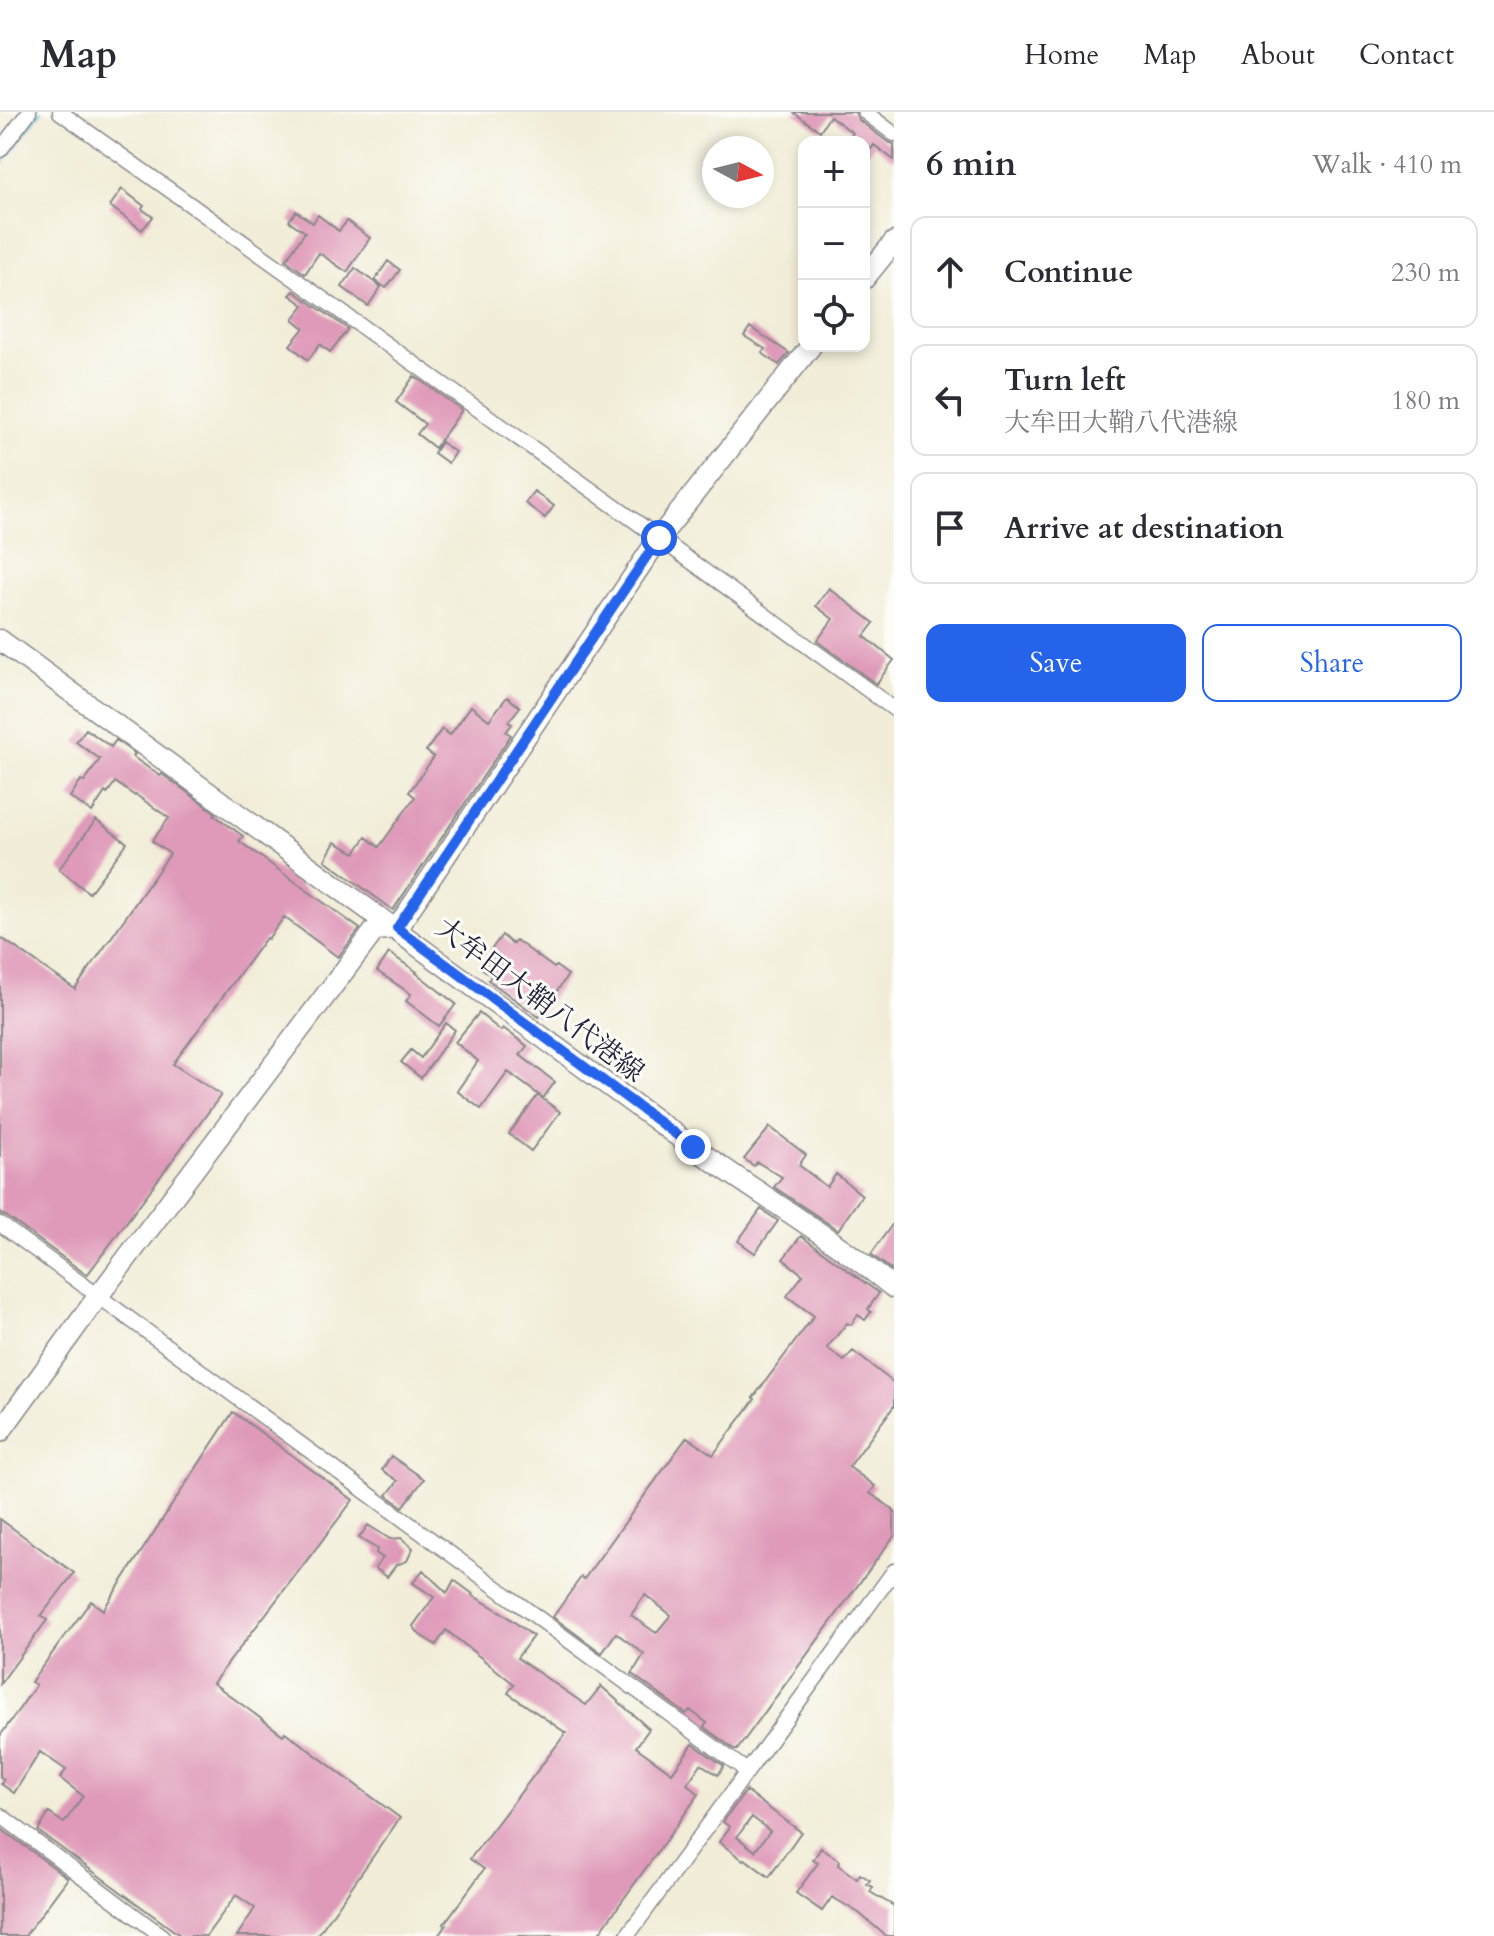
<!DOCTYPE html>
<html lang="en">
<head>
<meta charset="utf-8">
<style>
	:root { --surface:#fff; --page:#f7f7f7; --text:#2b2b33; --muted:#7c7c81; --line:#e1e1e2; --accent:#2563eb }
	body { margin:0; font-family:Cardo,"Noto Serif JP",serif; background:var(--page); color:var(--text) }
	.controls { position:absolute; right:24px; top:24px; display:grid; overflow:hidden; border-radius:16px; box-shadow:0 4px 12px #0003 }
	.controls button { width:72px; height:72px; display:grid; place-items:center; padding:0; border:0; border-bottom:2px solid var(--line); background:var(--surface); color:var(--text); font:40px sans-serif }
	.compass { position:absolute; left:702px; top:24px; width:72px; height:72px; border-radius:50%; background:var(--surface); box-shadow:0 4px 12px #0003; rotate:97deg }
	.stop { position:absolute; width:24px; height:24px; margin:-18px; border:6px solid #2563eb; border-radius:50%; background:#fff }
	.stop.end { background:#2563eb; border-color:#fff; box-shadow:0 2px 8px #0008 }
	.list { margin:0; padding:0; list-style:none }
	h2 { display:flex; justify-content:space-between; align-items:center; height:104px; margin:0; padding:0 32px; font-size:34px }
	h2 small { font-size:26px; font-weight:400; color:var(--muted) }
	.list li { display:grid; grid-template-columns:52px 1fr auto; gap:24px; align-items:center; box-sizing:border-box; height:112px; margin:0 16px 16px; padding:0 16px; border:2px solid var(--line); border-radius:16px }
	.list b { display:block; font-size:30px; white-space:nowrap }
	.list p { margin:0; font-size:26px; white-space:nowrap; color:var(--muted) }
	.list em { font-size:26px; font-style:normal; color:var(--muted) }
	.actions { display:flex; gap:16px; padding:24px 32px }
	.actions a { flex:1; padding:18px 0; border:2px solid var(--accent); border-radius:16px; text-align:center; font-size:28px; color:var(--accent) }
	.actions .main { background:var(--accent); color:#fff }
	.icon { flex:none; width:44px; height:44px; fill:none; stroke:currentColor; stroke-width:2; stroke-linecap:round; stroke-linejoin:round }
	.map { position:relative; flex:none; width:894px; height:1824px; overflow:hidden }
	header { display:flex; align-items:center; gap:48px; box-sizing:border-box; height:112px; padding:0 40px; background:var(--surface); border-bottom:2px solid var(--line) }
	header strong { font-size:38px }
	nav { display:flex; gap:44px; margin-inline-start:auto; font-size:28px }
	main { display:flex }
	aside { flex:1; background:var(--surface) }
	.map>svg:first-child { display:block }
</style>
</head>
<body>
<header>
<strong>Map</strong>
<nav><a>Home</a><a>Map</a><a>About</a><a>Contact</a></nav>
</header>
<main>
<div class="map">
<svg width="894" height="1824" viewBox="0 0 894 1824">
	<rect width="100%" height="100%" fill="#fdfcf7"/>
	<filter id="ink" filterUnits="userSpaceOnUse"><feTurbulence type="fractalNoise" baseFrequency=".0125" numOctaves="2"/><feDisplacementMap in="SourceGraphic" scale="16" xChannelSelector="R" yChannelSelector="G"/><feConvolveMatrix kernelMatrix="1 2 1 2 8 2 1 2 1" color-interpolation-filters="sRGB"/></filter>
	<filter id="wash" filterUnits="userSpaceOnUse"><feTurbulence type="fractalNoise" baseFrequency=".006" numOctaves="4" result="noise"/><feDisplacementMap in="SourceGraphic" scale="32" xChannelSelector="R" yChannelSelector="G"/><feGaussianBlur stdDeviation="1.8" result="paint"/><feColorMatrix in="noise" values="0 0 0 0 0 0 0 0 0 0 0 0 0 0 0 0 0 1.4 0 .05"/><feComposite in="paint" operator="in"/></filter>
	<g filter="url(#wash)">
		<rect width="100%" height="100%" fill="#f1edd8"/>
		<g fill="none" stroke-linecap="round" stroke-linejoin="round">
			<!-- stream -->
			<path stroke="#67c2e5" stroke-width="4" d="M0,53L40,0"/>
		</g>
		<g id="blocks">
			<!-- building -->
			<path fill="#df9ab9" fill-rule="evenodd" d="M793,0H855L859,8L888,30L894,32V48L874,33L864,46V30H846L853,21L830,4L820,19Z
				M122,77L144,94L142,97L153,105L142,118L110,94Z
				M296,99L313,111L318,103L339,119L347,109L370,126L347,160L319,141L305,162L286,148L305,120L289,109Z
				M388,149L400,158L386,176L375,168Z
				M355,156L381,175L368,194L342,175Z
				M294,179L348,217L330,240L320,232L308,248L290,233L304,216L293,207L304,193L290,183Z
				M750,215L789,241L779,253L762,241L765,237L744,224Z
				M414,264L462,298L435,336L417,322L425,312L396,290Z
				M441,330L455,340L448,351L434,341Z
				M534,379L554,394L545,406L525,391Z
				M829,476L874,511L864,524L894,548L876,572L817,529L833,507L816,494Z
				M507,585L520,595L508,610L512,612L506,620L511,623L393,798L325,748L335,730L355,741L366,725L379,735L415,685L409,680L434,645L426,639L442,617L450,623L471,594L489,608Z
				M86,617L111,635L116,628L135,642L133,645L160,664L162,662L216,701L214,703L243,724L239,729L360,817L338,845L284,805L268,827L266,826L173,952L221,983L87,1163L6,1104L0,1102V825L75,877L170,742L152,729L169,706L136,683L135,684L115,670L107,682L105,680L92,700L70,685L81,668L84,670L100,647L76,630Z
				M96,708L127,731L89,781L59,757Z
				M502,823L512,832L516,828L554,856L556,854L568,863L539,905L488,868L492,864L479,854Z
				M389,841L417,860L416,861L456,892L439,914L406,889L411,882L377,859Z
				M479,901L501,919L503,916L527,934L520,943L555,970L543,986L508,960L481,997L457,979L478,949L455,930Z
				M446,911L455,918L421,966L401,950L411,938L421,946Z
				M538,983L560,1000L531,1039L509,1022Z
				M770,1015L806,1043L799,1053L827,1075L836,1062L862,1083L838,1118L774,1075L782,1065L757,1050L754,1054L744,1047Z
				M761,1097L778,1109L755,1141L738,1129Z
				M894,1110V1160L871,1142Z
				M801,1124L879,1181L868,1197L871,1200L865,1208L858,1203L851,1213L847,1211L827,1236L844,1249L853,1239L894,1271V1294L849,1355L875,1374L870,1381L894,1398V1424L737,1638H735L704,1615L707,1611L690,1598L686,1602L632,1562L644,1542L616,1521L602,1541L553,1505L581,1465L584,1467L687,1325L713,1343L755,1287L753,1286L814,1204L787,1184L803,1163L783,1147ZM645,1483L671,1503L656,1521L631,1503Z
				M233,1300L353,1388L213,1571L283,1623L285,1620L400,1706L317,1824H237L255,1796L236,1783L206,1824H181L38,1719L49,1701L64,1711L83,1684L60,1666L66,1658L40,1640L14,1681L1,1672L4,1667L0,1665V1624L36,1573L31,1570L91,1489L103,1498Z
				M391,1344L424,1367L403,1395L387,1383L398,1369L382,1358Z
				M0,1407L74,1461L41,1504L47,1508L0,1572Z
				M368,1413L390,1427L401,1426L413,1436L407,1449L396,1453L387,1465L375,1456L383,1446L376,1441L377,1437L359,1426Z
				M423,1458L447,1481L454,1468L473,1482L472,1483L501,1500L533,1524L517,1546L586,1593L601,1574L649,1617L636,1635L672,1661L693,1632L724,1654L718,1663L701,1652L687,1672L699,1682L597,1824H438L446,1813L444,1812L484,1757L470,1747L566,1621L508,1581L514,1572L446,1518L436,1533L420,1523L413,1514L434,1485L413,1471Z
				M746,1679L801,1720L769,1765L745,1747L743,1748L719,1730L730,1715L723,1710ZM752,1705L770,1719L755,1739L737,1725Z
				M0,1716L68,1766L25,1824H0Z
				M821,1736L840,1749L838,1753L857,1767L860,1762L870,1768L867,1772L873,1775L870,1780L894,1794V1824H886L859,1801L832,1785L822,1799L796,1781L818,1751L813,1748Z"/>
		</g>
	</g>
	<g filter="url(#ink)">
		<use href="#blocks" fill-opacity="0" stroke="#8a888a" stroke-width="2"/>
		<g fill="none" stroke-linecap="round" stroke-linejoin="round">
			<!-- minor casing -->
			<g stroke="#8a888a" stroke-width="17">
				<path id="minor" d="M60,0L659,426L894,597
					M865,0L894,22
					M0,38L29,0
					M0,1112L747,1659
					M0,1703L162,1824
					M627,1824L894,1459"/>
			</g>
			<!-- secondary casing -->
			<g stroke="#8a888a" stroke-width="23">
				<path id="secondary" d="M864,167L894,130
					M0,528C225,691 449,855 672,1020C745,1074 824,1119 894,1176
					M397,816L659,426L811,234
					M0,1320L99,1183L375,818L397,816"/>
			</g>
			<!-- minor -->
			<use href="#minor" stroke="#fff" stroke-width="14"/>
			<!-- secondary -->
			<use href="#secondary" stroke="#fff" stroke-width="20"/>
		</g>
	</g>
	<g fill="none" stroke-linecap="round" stroke-linejoin="round" filter="url(#ink)">
		<!-- route -->
		<path stroke="#2563eb" stroke-width="10" d="M659,426L397,816L693,1035"/>
	</g>
	<g text-anchor="middle" dominant-baseline="central" stroke-width="6" stroke-linejoin="round" paint-order="stroke">
		<!-- street labels -->
		<g font-size="28" fill="#22223b" stroke="#fdfcf7">
			<text transform="translate(540 888) rotate(37)">大牟田大鞘八代港線</text>
		</g>
	</g>
</svg>
<div class="controls">
<button>+</button>
<button>−</button>
<button><svg class="icon" aria-label="locate" viewBox="0 0 24 24"><circle cx="12" cy="12" r="6"/><path d="M12 2v4M12 18v4M2 12h4M18 12h4"/></svg></button>
</div>
<svg class="compass" viewBox="-18 -18 36 36"><path d="M0-13l5 13h-10z" fill="#e53935"/><path d="M0 13l5-13h-10z" fill="#7c7c81"/></svg>
<div class="stop" style="left:659px;top:426px"></div>
<div class="stop end" style="left:693px;top:1035px"></div>
</div>
<aside>
<h2>6 min<small>Walk · 410 m</small></h2>
<ul class="list">
<li><svg class="icon" aria-label="ahead" viewBox="0 0 24 24"><path d="M12 20V5M6 11l6-6 6 6"/></svg><div><b>Continue</b></div><em>230 m</em></li>
<li><svg class="icon" aria-label="left" viewBox="0 0 24 24"><path d="M17 20v-9H6M10 6l-5 5 5 5"/></svg><div><b>Turn left</b><p>大牟田大鞘八代港線</p></div><em>180 m</em></li>
<li><svg class="icon" aria-label="arrive" viewBox="0 0 24 24"><path d="M6 21V4h12l-3 4 3 4H6"/></svg><div><b>Arrive at destination</b></div></li>
</ul>
<div class="actions"><a class="main">Save</a><a>Share</a></div>
</aside>
</main>
</body>
</html>
